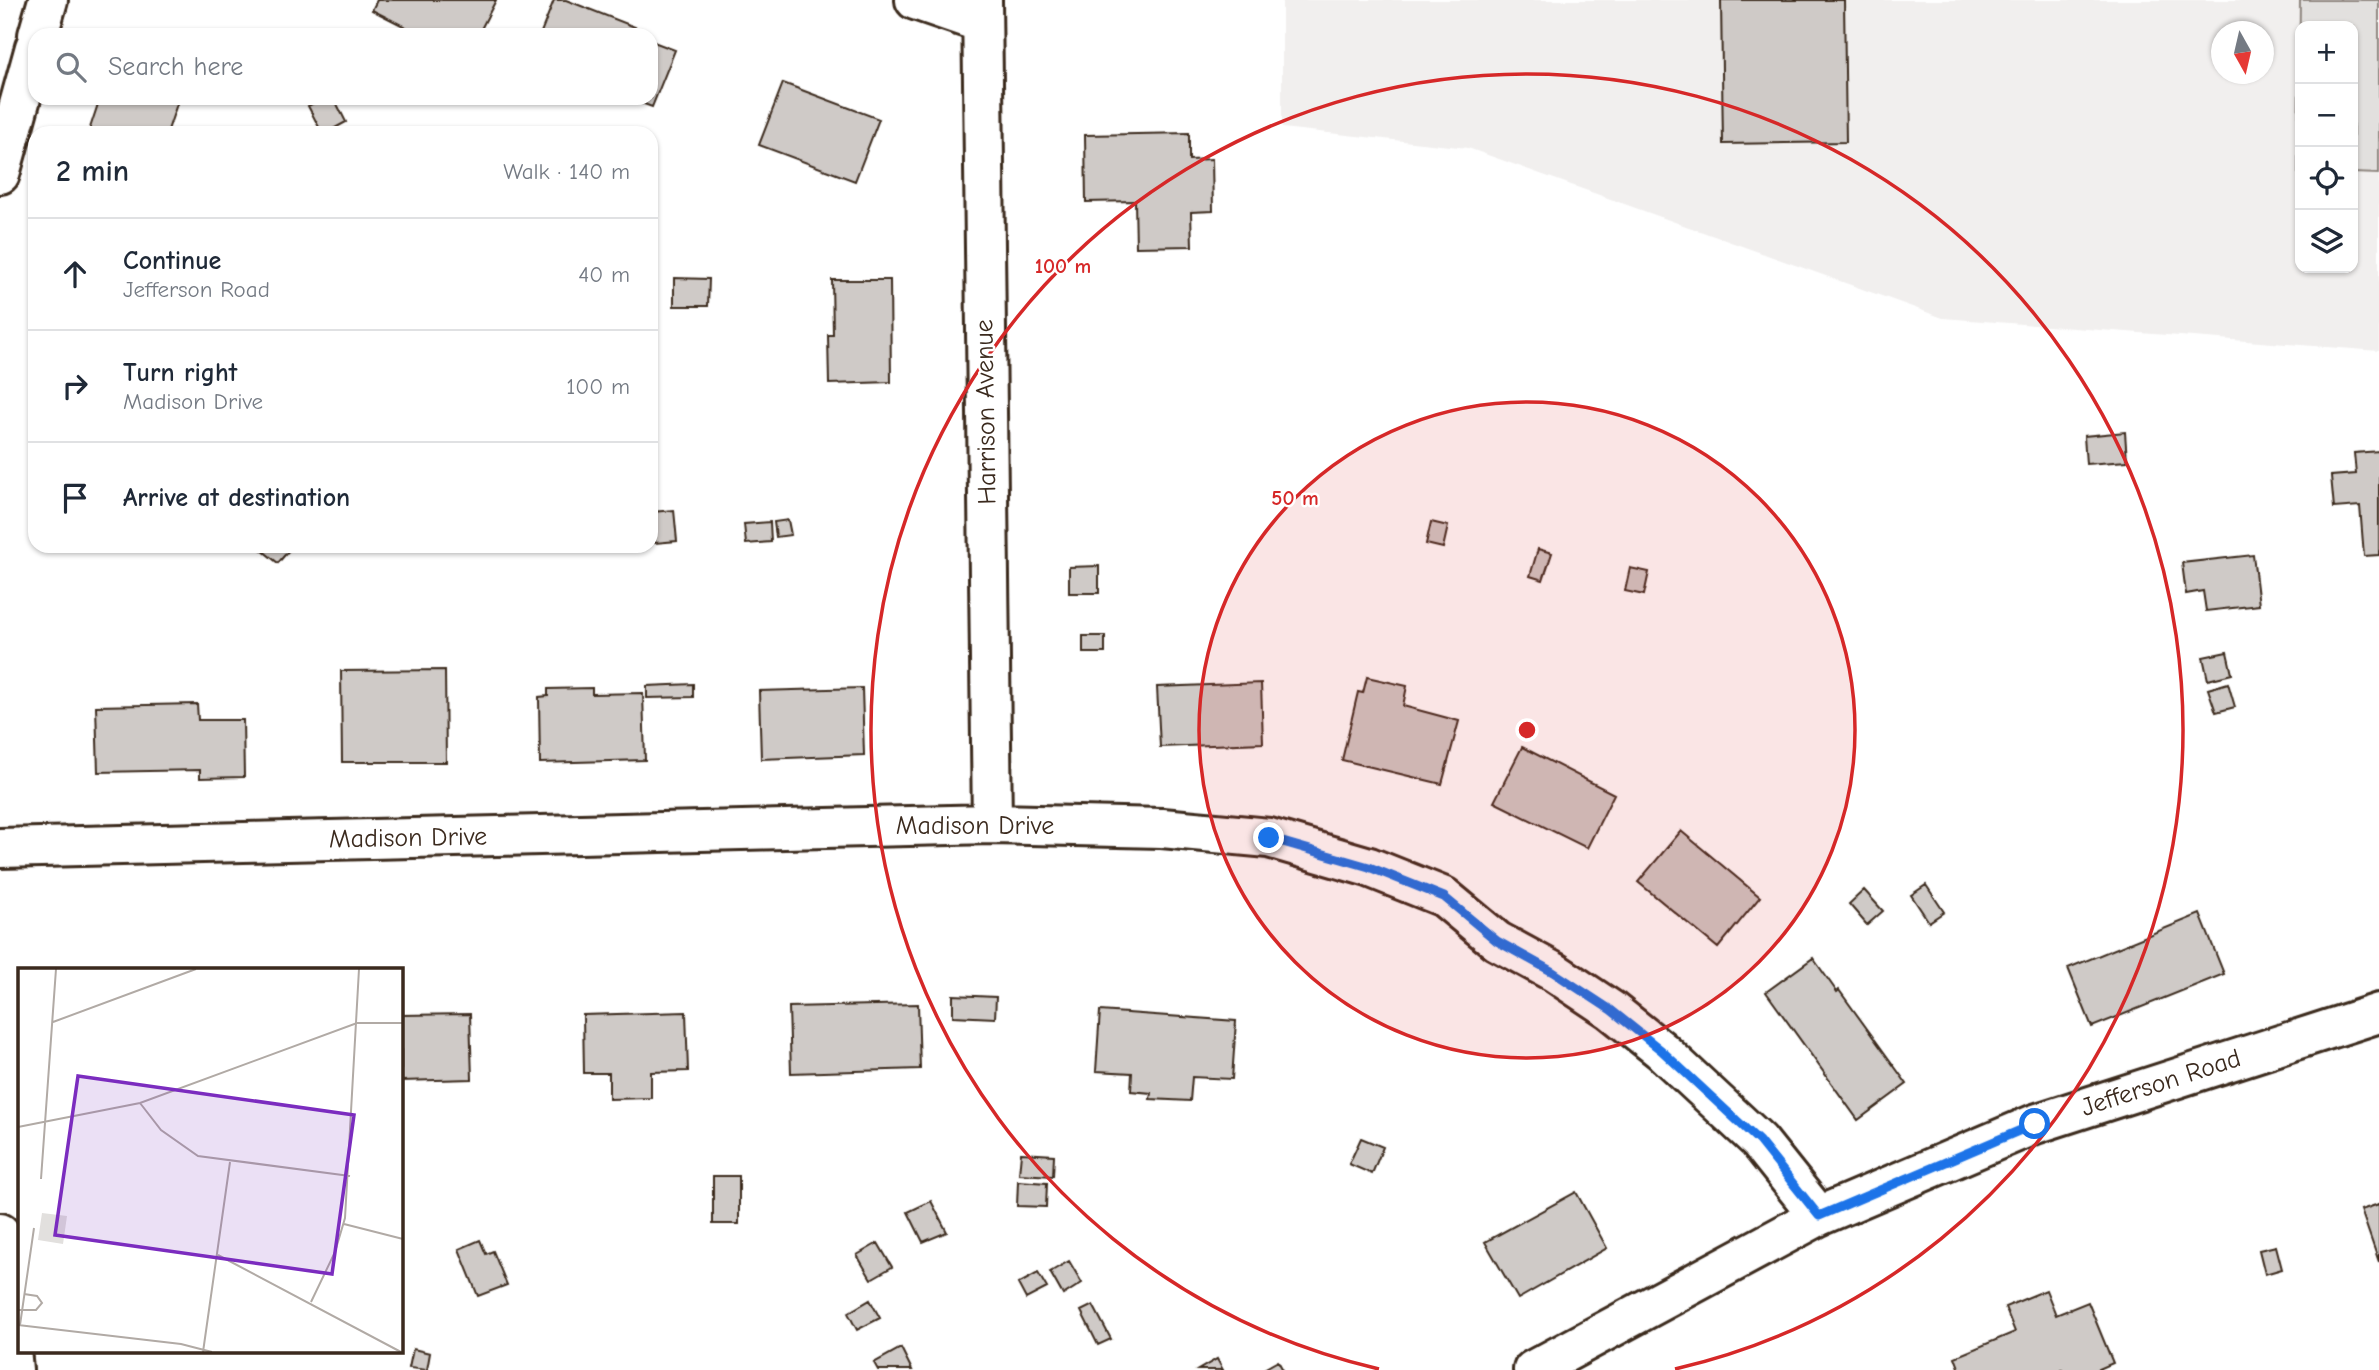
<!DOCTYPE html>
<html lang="en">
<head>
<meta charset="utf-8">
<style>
	:root { --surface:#fff; --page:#f2f2f3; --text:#1f2937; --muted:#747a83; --line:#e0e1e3 }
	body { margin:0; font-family:"Comic Neue",sans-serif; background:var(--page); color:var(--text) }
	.controls { position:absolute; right:21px; top:21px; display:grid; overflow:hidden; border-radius:14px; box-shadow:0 2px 5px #0004 }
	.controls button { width:63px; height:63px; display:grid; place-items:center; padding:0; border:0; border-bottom:2px solid var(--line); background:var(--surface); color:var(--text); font:35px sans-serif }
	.compass { position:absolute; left:2211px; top:21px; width:63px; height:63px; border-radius:50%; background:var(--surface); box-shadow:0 2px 5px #0004; rotate:172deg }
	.stop { position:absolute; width:21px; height:21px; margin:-16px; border:5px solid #1a73e8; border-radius:50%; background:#fff }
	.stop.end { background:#1a73e8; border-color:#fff; box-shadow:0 2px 7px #0008 }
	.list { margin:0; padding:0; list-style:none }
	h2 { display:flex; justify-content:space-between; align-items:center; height:91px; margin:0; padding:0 28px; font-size:30px }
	h2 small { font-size:23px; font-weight:400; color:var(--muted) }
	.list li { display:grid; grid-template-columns:46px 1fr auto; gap:21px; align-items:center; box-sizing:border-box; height:112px; padding:0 28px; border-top:2px solid var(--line) }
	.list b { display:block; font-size:26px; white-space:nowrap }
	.list p { margin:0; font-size:23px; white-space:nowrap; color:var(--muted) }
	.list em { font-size:23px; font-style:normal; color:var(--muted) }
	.icon { flex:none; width:38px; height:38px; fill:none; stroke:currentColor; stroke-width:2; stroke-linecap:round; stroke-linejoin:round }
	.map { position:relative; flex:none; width:2379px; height:1370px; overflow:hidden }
	.search { position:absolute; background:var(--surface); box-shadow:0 2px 5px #0004; left:28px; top:28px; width:630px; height:77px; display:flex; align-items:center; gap:18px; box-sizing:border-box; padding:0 24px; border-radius:21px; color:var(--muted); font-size:26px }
	.panel { position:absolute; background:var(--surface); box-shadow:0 2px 5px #0004; left:28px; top:126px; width:630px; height:427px; border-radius:21px }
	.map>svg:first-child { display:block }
</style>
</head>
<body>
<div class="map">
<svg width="2379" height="1370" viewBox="0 0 2379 1370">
	<rect width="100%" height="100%" fill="#fff"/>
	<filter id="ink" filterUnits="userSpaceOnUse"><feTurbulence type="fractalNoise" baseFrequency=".0143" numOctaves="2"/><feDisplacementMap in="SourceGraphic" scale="14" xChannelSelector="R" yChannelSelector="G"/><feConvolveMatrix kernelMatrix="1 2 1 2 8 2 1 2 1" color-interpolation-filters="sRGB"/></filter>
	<g filter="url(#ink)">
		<!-- built -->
		<path fill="#f1efee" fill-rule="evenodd" d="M1282,0H2379V351L1943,318L1468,148L1282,128ZM2300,26H2353V268H2300ZM2222,32H2264V74H2222Z"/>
		<!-- green -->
		<path fill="#e2e0de" stroke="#8e857e" stroke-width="2" d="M2300,0H2379V174L2353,173V26H2300V173H2298Z"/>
		<!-- building -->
		<path fill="#cfcac7" stroke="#3b2a1e" stroke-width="2" d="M377,0H496L478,35H421L372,10Z
			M554,0H566L635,27L632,34L635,35H540Z
			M1721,0H1844L1846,142L1723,144Z
			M651,41L675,50L652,107L628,98H651Z
			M783,83L879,119L855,181L759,145Z
			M100,98H179L167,133H95L89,131Z
			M323,98H334L346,122L326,133H322L308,106Z
			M1189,133V160L1212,159L1213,211L1191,212L1192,246L1136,247L1135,201L1086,202L1085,135Z
			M651,210L657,212L651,232Z
			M674,278L709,279L708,306H674Z
			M832,280H890L891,382L829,384L828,335H833Z
			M2125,432L2127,461L2086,464L2084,436Z
			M2379,451V555L2364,556L2360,506L2334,508L2331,476L2356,474L2354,453Z
			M674,510L677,541L655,543L652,512Z
			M788,520L791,535L776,537L774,522Z
			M770,522L771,542L746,544L744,524Z
			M1431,522L1448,526L1443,548L1426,544Z
			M265,546H287L290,549L278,563L262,550Z
			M1538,549L1552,553L1543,580L1530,576Z
			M2253,555L2259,605L2206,611L2203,591L2186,594L2182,563Z
			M1099,566V593H1069V567Z
			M1630,568L1649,572L1644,595L1625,591Z
			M1083,636H1105V653H1083Z
			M2227,652L2232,674L2208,680L2203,657Z
			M445,670L446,762H342L341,671Z
			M1367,677L1407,686L1403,706L1459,721L1442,784L1342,760L1358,692L1363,693Z
			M1261,683L1263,743L1160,747L1157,687Z
			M2228,683L2235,707L2216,712L2208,689Z
			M693,684V697L647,698V686Z
			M592,688V694L643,693L645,760L540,763L539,697L548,696V689Z
			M862,688L864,755L761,759L759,691Z
			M197,704L198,720H243L244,777L200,778V770L98,772L96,706Z
			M1522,747L1614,794L1587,848L1494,802Z
			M1681,831L1760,897L1718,948L1638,882Z
			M1926,885L1944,912L1929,922L1911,895Z
			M1864,890L1883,911L1867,925L1849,904Z
			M2200,914L2224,974L2092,1027L2068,968Z
			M1813,958L1837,992L1839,990L1907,1084L1858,1120L1766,992Z
			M953,995L996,997L995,1018L953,1016Z
			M918,1004L920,1069L791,1073L789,1007Z
			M1100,1011L1236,1021L1232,1079L1192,1077L1190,1101L1150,1099L1151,1093L1131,1091L1132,1073L1096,1071Z
			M686,1012L688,1071L651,1072V1098L609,1099V1073H584L583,1015Z
			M470,1014L472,1079L401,1081V1015Z
			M1361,1138L1383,1147L1372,1174L1349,1164Z
			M1021,1153L1054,1155L1053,1176L1019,1174Z
			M713,1176H739V1224H713Z
			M1018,1181L1047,1183L1046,1207L1017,1206Z
			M1576,1192L1607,1248L1518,1299L1485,1242Z
			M931,1201L947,1232L923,1242L908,1212Z
			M2379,1204V1262L2361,1210Z
			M480,1240L486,1254L493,1251L507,1285L478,1296L459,1249Z
			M878,1243L892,1267L871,1279L857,1255Z
			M2276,1246L2282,1269L2265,1274L2259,1250Z
			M1069,1261L1082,1283L1063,1295L1050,1272Z
			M1038,1273L1047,1288L1026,1299L1018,1284Z
			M2046,1290L2056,1315L2088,1302L2113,1363L2097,1370H1960L1955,1357L2015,1332L2005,1307Z
			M870,1300L880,1318L857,1330L848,1313Z
			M1093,1305L1111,1339L1098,1345L1081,1311Z
			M901,1348L912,1370H878L874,1363Z
			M413,1349L430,1353L427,1370L409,1368Z
			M1217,1359L1223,1370H1198Z
			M1278,1361L1283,1370H1262Z"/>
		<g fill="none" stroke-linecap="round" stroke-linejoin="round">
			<!-- minor casing -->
			<g stroke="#3b2a1e" stroke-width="44">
				<path id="minor" d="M915,0L982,23
					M982,0L992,824
					M38,35L48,0
					M0,174L35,47
					M0,848L992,824L1162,828L1269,838L1369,867L1444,897L1497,941L1554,972L1611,1010L1661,1050L1759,1141L1819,1216
					M0,1233L13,1370
					M1533,1370L1819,1216L2035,1124L2379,1013"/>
			</g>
			<!-- minor -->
			<use href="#minor" stroke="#fff" stroke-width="38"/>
		</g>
	</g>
	<g fill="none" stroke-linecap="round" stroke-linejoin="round" filter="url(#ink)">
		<!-- route -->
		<path stroke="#1a73e8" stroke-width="9" d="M1269,838L1369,867L1444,897L1497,941L1553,972L1611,1010L1661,1050L1759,1141L1819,1216L2035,1124"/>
	</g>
	<!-- distance rings -->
	<circle cx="1527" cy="730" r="328" fill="#d62828" fill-opacity=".12"/>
	<g fill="none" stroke="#d62828" stroke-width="3.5">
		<circle cx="1527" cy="730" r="328"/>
		<path d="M1379 1369A656 656 0 1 1 1675 1369"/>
	</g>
	<g text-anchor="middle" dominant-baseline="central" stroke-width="5" stroke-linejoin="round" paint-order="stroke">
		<!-- street labels -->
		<g font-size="26" fill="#3b2a1e" stroke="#fff">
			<text transform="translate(986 412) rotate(-91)">Harrison Avenue</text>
			<text x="975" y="826">Madison Drive</text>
			<text transform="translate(408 838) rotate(-1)">Madison Drive</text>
			<text transform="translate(2161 1083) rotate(-18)">Jefferson Road</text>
		</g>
	</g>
	<!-- overview -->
	<g transform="translate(18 968)">
		<rect width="385" height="385" fill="#fff"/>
		<path d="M24,245L49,248L45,276L20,272Z" fill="#e2e0de"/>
		<path fill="none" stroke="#b1aaa5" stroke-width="2" d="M35,54L178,1M122,135L143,162L180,188L332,208M0,159L122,135L339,55H385M23,211L38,1M326,256L385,271M200,287L383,384M293,334L317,284L327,250L341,1M0,342H18L24,335L19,328L6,326M0,357L163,376L194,384M2,357L16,260M185,384L212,194"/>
		<path fill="#7b2cbf" fill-opacity="0.15" stroke="#7b2cbf" stroke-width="3.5" d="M60,108L336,147L314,306L37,267Z"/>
		<rect width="385" height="385" fill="none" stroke="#3b2a1e" stroke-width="3.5"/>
	</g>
	<circle cx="1527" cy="730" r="10" fill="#d62828" stroke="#fff" stroke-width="3.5"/>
	<g font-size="21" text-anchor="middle" font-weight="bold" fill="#d62828" stroke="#fff" stroke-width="5" stroke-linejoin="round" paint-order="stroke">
		<text x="1063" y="273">100 m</text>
		<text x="1295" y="505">50 m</text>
	</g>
</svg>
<div class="controls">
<button>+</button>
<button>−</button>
<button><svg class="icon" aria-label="locate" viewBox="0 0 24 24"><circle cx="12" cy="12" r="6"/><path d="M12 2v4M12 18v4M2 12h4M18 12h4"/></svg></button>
<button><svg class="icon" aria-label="layers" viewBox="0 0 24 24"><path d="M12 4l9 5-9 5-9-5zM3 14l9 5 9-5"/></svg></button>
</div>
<svg class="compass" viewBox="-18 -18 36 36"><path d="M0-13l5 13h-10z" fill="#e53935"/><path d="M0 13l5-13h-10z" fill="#747a83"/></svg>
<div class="stop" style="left:2035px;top:1124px"></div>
<div class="stop end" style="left:1269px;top:838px"></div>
<div class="search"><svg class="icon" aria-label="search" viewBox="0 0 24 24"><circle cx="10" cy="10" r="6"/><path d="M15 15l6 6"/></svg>Search here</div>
<section class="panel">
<h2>2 min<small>Walk · 140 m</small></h2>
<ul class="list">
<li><svg class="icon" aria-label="ahead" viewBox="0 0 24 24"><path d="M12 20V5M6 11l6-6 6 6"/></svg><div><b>Continue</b><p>Jefferson Road</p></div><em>40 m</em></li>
<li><svg class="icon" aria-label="right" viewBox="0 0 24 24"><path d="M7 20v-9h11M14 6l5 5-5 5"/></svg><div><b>Turn right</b><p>Madison Drive</p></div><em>100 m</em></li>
<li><svg class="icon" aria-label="arrive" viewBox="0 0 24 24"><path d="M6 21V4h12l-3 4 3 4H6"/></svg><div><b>Arrive at destination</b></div></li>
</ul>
</section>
</div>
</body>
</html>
